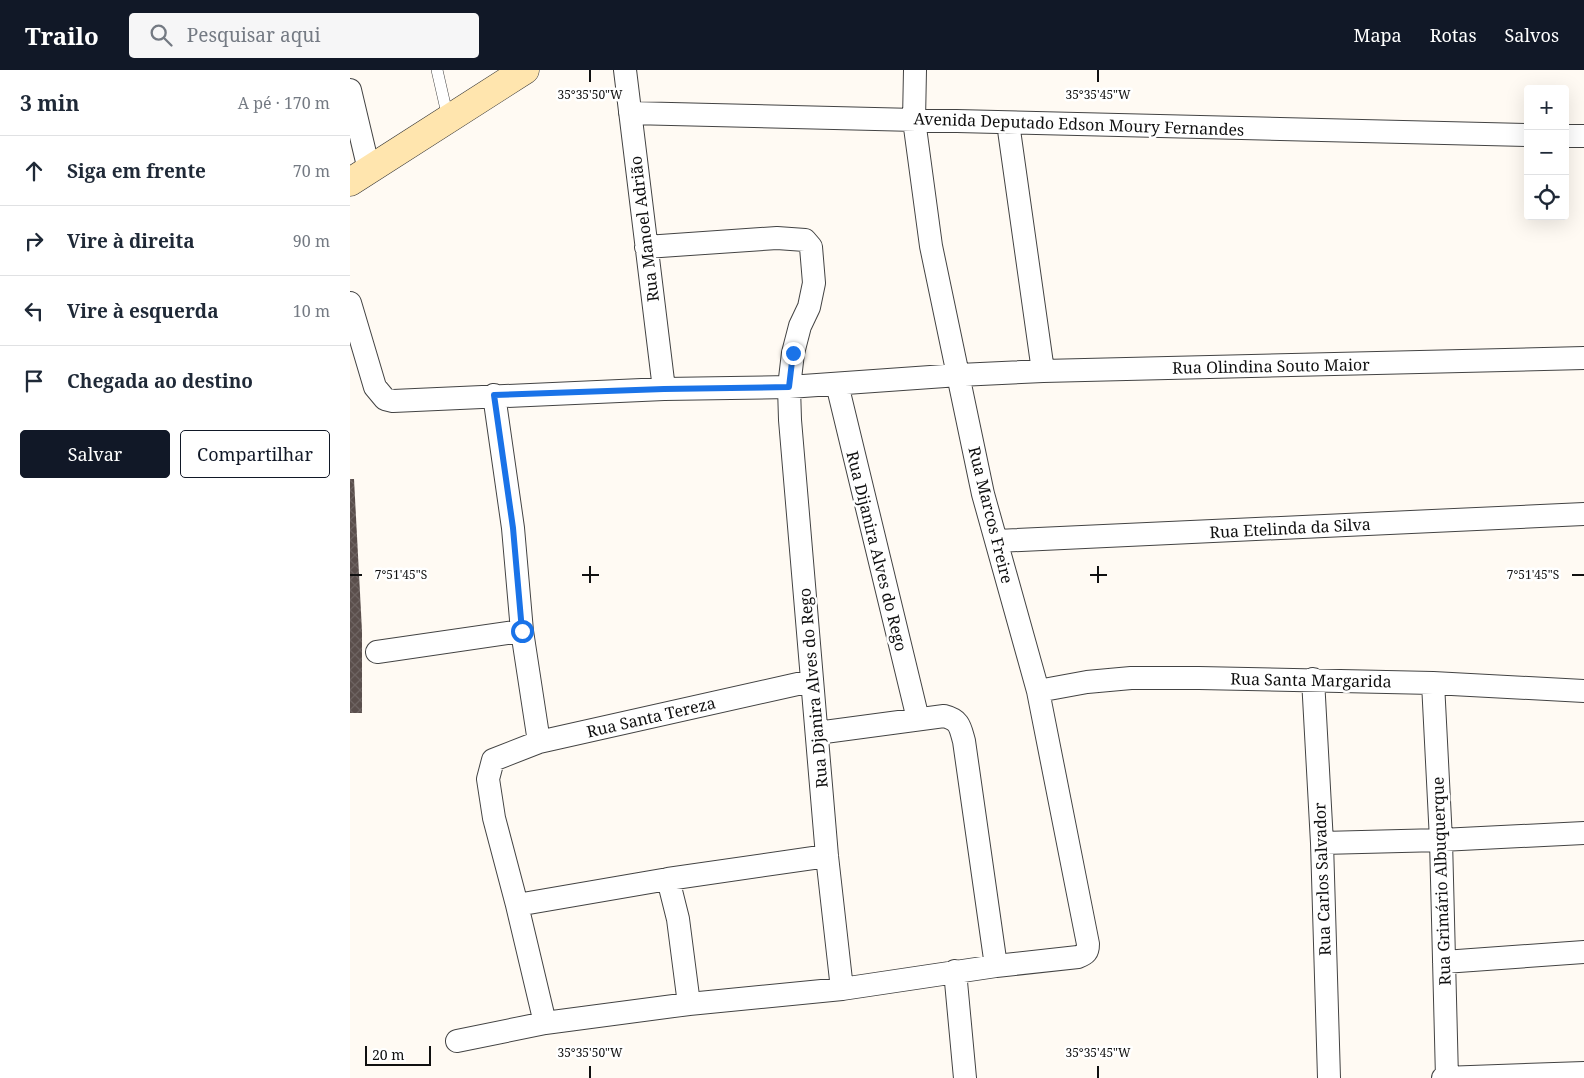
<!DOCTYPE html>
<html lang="pt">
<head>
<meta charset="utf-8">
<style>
	:root { --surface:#fff; --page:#f6f6f7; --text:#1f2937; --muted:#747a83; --line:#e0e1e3; --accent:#111827 }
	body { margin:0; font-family:"Noto Serif",serif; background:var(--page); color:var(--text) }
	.controls { position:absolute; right:15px; top:15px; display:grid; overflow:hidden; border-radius:5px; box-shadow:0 5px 20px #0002 }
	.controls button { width:45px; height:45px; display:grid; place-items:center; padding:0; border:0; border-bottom:1px solid var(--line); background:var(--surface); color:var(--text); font:25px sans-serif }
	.scale { position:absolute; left:15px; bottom:12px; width:66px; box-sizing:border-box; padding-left:5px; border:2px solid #101010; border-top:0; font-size:14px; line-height:18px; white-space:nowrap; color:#101010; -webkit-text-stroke:4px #fff; paint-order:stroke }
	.stop { position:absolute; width:15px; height:15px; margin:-11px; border:4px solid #1a73e8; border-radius:50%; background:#fff }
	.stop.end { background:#1a73e8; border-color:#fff; box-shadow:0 1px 5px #0008 }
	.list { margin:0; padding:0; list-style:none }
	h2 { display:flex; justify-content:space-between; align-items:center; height:65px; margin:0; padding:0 20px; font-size:21px }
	h2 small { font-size:16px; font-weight:400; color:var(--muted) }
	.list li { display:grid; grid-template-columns:32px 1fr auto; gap:15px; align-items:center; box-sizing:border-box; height:70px; padding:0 20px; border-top:1px solid var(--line) }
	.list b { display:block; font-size:19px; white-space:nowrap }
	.list em { font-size:16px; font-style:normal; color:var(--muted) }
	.actions { display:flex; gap:10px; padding:15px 20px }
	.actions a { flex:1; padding:11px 0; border:1px solid var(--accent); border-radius:5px; text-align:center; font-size:18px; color:var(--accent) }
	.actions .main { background:var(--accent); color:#fff }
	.icon { flex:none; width:28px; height:28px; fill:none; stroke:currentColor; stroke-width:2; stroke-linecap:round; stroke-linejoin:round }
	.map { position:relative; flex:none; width:1234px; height:1008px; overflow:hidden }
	header { display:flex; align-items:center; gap:30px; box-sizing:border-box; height:70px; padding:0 25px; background:var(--accent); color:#fff }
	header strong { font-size:24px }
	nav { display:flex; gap:28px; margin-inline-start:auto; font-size:18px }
	.search { width:350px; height:45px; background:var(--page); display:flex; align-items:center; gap:12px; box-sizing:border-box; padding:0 18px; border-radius:5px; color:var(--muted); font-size:19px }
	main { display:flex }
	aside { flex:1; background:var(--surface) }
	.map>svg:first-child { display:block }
</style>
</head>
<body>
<header>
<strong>Trailo</strong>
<div class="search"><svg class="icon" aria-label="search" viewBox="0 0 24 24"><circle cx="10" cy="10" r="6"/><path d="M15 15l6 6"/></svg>Pesquisar aqui</div>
<nav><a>Mapa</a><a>Rotas</a><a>Salvos</a></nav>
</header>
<main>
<aside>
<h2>3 min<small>A pé · 170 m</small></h2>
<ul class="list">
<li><svg class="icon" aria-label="ahead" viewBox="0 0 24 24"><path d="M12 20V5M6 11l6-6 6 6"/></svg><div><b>Siga em frente</b></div><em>70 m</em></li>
<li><svg class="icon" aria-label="right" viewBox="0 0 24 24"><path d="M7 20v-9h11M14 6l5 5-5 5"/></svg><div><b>Vire à direita</b></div><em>90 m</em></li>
<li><svg class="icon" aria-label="left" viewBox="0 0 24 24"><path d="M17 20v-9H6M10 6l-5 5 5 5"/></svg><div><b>Vire à esquerda</b></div><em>10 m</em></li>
<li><svg class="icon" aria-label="arrive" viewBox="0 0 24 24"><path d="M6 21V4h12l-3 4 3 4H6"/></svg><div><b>Chegada ao destino</b></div></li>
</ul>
<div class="actions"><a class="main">Salvar</a><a>Compartilhar</a></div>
</aside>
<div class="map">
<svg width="1234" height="1008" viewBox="0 0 1234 1008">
	<defs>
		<pattern id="building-cross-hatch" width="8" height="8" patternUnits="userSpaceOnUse" patternTransform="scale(1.25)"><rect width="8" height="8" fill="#5a4e4b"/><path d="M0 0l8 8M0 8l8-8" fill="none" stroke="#6d6361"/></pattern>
	</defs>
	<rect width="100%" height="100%" fill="#fffaf3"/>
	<!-- building -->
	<path fill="url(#building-cross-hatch)" d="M0,409H4L12,561V643H0Z"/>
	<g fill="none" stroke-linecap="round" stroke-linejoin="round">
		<!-- lane casing -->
		<g stroke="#434343" stroke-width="12">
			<path id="lane" d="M87,0L98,48"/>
		</g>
		<!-- street casing -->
		<g stroke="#434343" stroke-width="24">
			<path id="street" d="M275,0L314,319
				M0,20L19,100
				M280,43L1178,65
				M658,53L693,301
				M1215,66H1234
				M296,177L427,168L455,170L461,177L464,213L459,237L450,256L443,283L439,317L440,350L477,786L492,919
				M0,233L25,317L35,329L43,331L314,319L439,317L609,305L693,301L1234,288
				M487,314L568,649
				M144,325L163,458L172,561L189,672
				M647,471L1234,444
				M27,582L172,561
				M963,609L972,773L979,1008
				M1083,613L1091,770L1097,1008
				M688,621L737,612L781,608H849L1083,613L1234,621
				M467,663L594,646C610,650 610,657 614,671L646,896
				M972,773L1091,770L1234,763
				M318,809L328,849L339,934
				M167,835L318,809L477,786
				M1094,892L1234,882
				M605,901L615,1008
				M195,953L167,835L144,748L138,709L143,690L189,672L461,611
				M107,971L195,953L339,934L492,919L646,896L728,887C736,884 738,882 738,874L688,621L633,424L581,176L564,50L565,0
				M1093,1008L1234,1003"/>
		</g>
		<!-- secondary casing -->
		<g stroke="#323232" stroke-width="29">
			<path id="secondary" d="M0,112L175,0"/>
		</g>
		<!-- lane -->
		<use href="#lane" stroke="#fff" stroke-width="11"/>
		<!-- street -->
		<use href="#street" stroke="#fff" stroke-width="22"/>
		<!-- secondary -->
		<use href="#secondary" stroke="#ffe5ae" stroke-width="28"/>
	</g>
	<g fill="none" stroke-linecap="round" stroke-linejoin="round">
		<!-- route -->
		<path stroke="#1a73e8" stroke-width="6" d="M172,561L163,458L144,325L314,319L439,317L443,283"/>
	</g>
	<!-- ticks -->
	<path fill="none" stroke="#101010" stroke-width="2" d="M240,0V12M748,0V12M240,496V513M748,496V513M0,505H12M232,505H249M740,505H757M1222,505H1234M240,996V1008M748,996V1008"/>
	<g text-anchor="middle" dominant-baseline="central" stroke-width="5" stroke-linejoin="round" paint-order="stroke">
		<!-- street labels -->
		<g font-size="16" fill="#101010" stroke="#fff">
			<text transform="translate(729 54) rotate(2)">Avenida Deputado Edson Moury Fernandes</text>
			<text transform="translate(294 159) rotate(-97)">Rua Manoel Adrião</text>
			<text transform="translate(921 296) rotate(-1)">Rua Olindina Souto Maior</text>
			<text transform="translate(641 445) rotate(76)">Rua Marcos Freire</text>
			<text transform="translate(940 458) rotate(-3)">Rua Etelinda da Silva</text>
			<text transform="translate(527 481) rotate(76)">Rua Dijanira Alves do Rego</text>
			<text transform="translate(961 610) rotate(1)">Rua Santa Margarida</text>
			<text transform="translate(463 618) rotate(-95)">Rua Djanira Alves do Rego</text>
			<text transform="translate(301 647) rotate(-13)">Rua Santa Tereza</text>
			<text transform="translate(972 809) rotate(-92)">Rua Carlos Salvador</text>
			<text transform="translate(1091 811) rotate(-92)">Rua Grimário Albuquerque</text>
		</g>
	</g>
	<g font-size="12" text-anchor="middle" fill="#101010" stroke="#fff" stroke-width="5" stroke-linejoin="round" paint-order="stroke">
		<text x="240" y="29">35°35'50"W</text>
		<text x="748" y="29">35°35'45"W</text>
		<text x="51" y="509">7°51'45"S</text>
		<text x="1183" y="509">7°51'45"S</text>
		<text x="240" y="987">35°35'50"W</text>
		<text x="748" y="987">35°35'45"W</text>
	</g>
</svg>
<div class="controls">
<button>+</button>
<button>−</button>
<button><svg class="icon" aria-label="locate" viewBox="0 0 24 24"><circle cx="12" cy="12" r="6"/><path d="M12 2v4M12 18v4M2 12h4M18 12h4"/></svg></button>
</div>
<div class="scale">20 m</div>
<div class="stop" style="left:172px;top:561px"></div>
<div class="stop end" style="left:443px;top:283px"></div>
</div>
</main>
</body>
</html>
